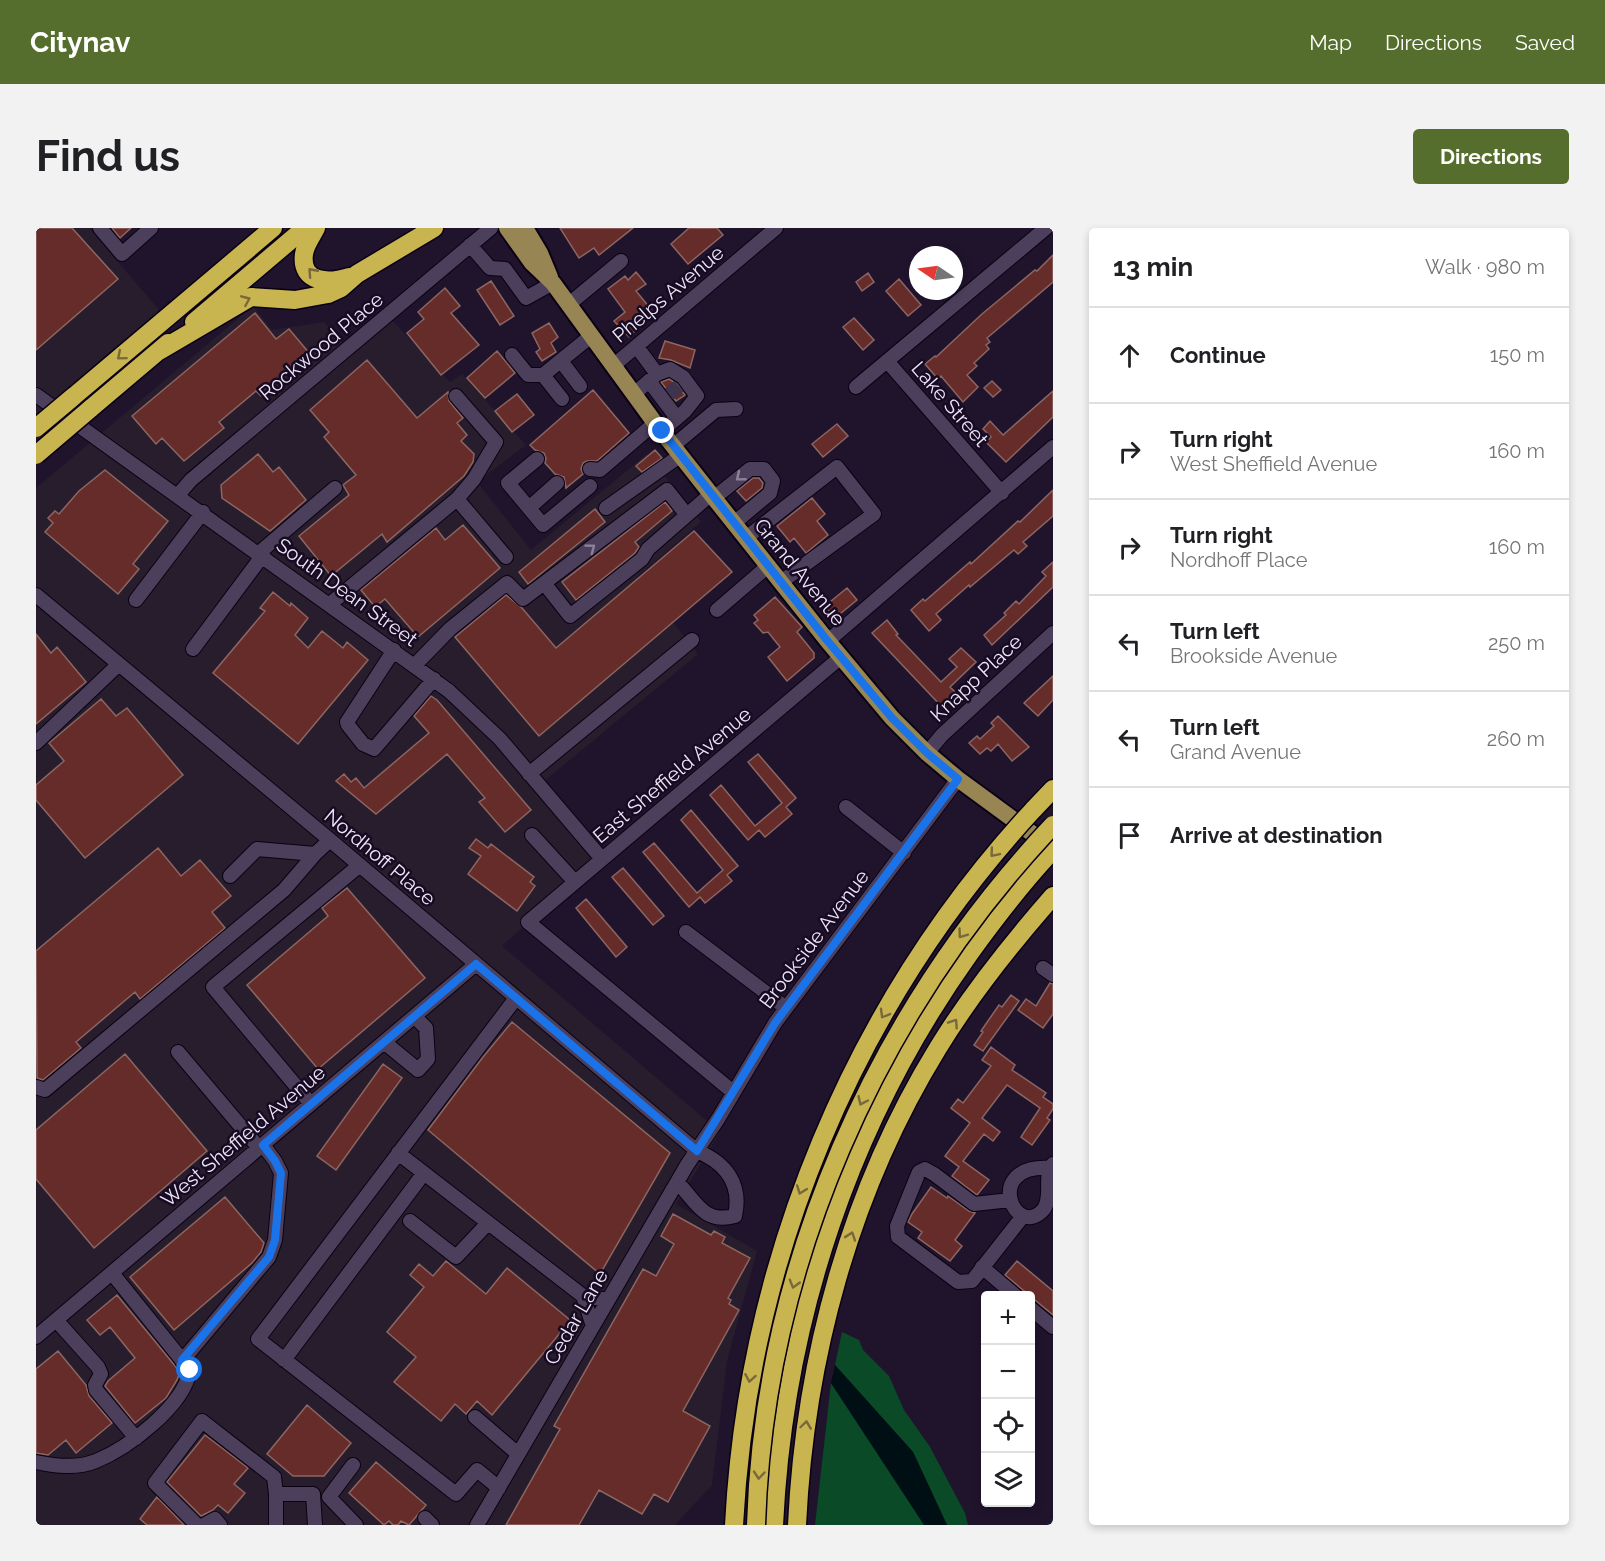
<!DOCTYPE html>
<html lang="en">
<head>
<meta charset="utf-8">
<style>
	:root { --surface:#fff; --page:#f2f2f2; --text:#202124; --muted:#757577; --line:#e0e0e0; --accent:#556e2e }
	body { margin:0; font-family:Raleway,sans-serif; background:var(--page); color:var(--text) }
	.controls { position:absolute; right:18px; bottom:18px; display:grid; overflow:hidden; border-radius:6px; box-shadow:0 3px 9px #0003 }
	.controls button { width:54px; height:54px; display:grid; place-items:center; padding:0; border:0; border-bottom:2px solid var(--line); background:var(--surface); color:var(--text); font:30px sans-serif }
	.compass { position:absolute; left:873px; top:18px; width:54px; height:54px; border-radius:50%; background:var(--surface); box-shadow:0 3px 9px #0003; rotate:283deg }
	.stop { position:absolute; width:18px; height:18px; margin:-14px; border:4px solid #1a73e8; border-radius:50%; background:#fff }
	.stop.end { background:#1a73e8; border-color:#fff; box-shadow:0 2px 6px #0008 }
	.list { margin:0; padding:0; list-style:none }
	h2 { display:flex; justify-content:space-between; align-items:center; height:78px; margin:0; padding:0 24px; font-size:26px }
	h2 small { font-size:20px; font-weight:400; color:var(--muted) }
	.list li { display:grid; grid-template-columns:39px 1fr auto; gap:18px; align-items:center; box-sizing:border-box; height:96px; padding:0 24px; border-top:2px solid var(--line) }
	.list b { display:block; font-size:22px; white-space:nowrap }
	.list p { margin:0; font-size:20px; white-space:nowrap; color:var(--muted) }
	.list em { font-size:20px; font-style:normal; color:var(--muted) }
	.icon { flex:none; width:33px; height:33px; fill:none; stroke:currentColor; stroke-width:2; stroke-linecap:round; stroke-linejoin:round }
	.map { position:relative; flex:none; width:1017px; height:1297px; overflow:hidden; border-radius:6px }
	header { display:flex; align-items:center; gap:36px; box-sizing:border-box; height:84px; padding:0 30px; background:var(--accent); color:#fff }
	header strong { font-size:28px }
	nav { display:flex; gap:33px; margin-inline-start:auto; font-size:21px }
	.intro { display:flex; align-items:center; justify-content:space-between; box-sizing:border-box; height:144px; padding:0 36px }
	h1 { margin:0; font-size:42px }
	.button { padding:15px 27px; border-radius:6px; background:var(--accent); color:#fff; font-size:21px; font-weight:700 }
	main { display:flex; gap:36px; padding:0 36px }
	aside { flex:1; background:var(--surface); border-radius:6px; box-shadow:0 3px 9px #0003 }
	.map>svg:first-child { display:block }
</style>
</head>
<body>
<header>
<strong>Citynav</strong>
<nav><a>Map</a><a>Directions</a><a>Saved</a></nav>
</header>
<div class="intro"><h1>Find us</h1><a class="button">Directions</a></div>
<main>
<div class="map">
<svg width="1017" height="1297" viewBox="0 0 1017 1297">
	<rect width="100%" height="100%" fill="#20142d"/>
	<!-- industrial -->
	<path fill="#271d2c" d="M0,0H53L130,90L0,200Z
		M217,78L236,102L288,94L312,120L354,90L414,154L426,146L490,217L441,254L495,322L611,226L665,294L601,349L662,426L506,555L565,627L466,718L684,904L640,976L721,1023L691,1133L676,1257L639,1297H0V260Z"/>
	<!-- forest -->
	<path fill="#0a4a27" d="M806,1104L823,1112L827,1122L853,1148L868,1182L894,1219L929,1285L932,1297H911L877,1224L799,1137Z
		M795,1155L887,1294L888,1297H779Z"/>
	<!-- water -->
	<path fill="#000f13" d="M799,1137L877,1224L911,1297H888L795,1155Z"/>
	<!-- building -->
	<path fill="#662c29" stroke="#8c6663" stroke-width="1.5" d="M0,0H36L82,51L0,122Z
		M76,0H95L84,10Z
		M524,0H597L563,27L558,20L543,30Z
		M653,0H681L687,7L652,36L635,16Z
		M1017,27V54L951,110L954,114L950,117L953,121L938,135L941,138L931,147L942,159L927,174L905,148L902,151L889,136L899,128L900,129L946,86L999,42L1001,43Z
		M600,44L610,56L600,63L618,85L593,109L578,93L589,84L572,61L589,48L592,52Z
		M832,45L838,54L826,63L820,54Z
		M863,51L885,77L872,88L850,63Z
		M455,53L478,88L464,97L441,62Z
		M409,60L424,78L415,85L443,117L405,147L371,105L388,91L382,84Z
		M219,85L240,111L253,101L274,126L225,168L220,163L183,194L188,200L148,233L126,210L120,216L96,188Z
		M818,90L838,112L827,122L807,99Z
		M513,95L522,109L515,115L520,124L506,133L500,124L504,121L496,105Z
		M629,113L659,122L654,140L635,132L623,130Z
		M461,123L479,145L449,170L431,150Z
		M331,132L381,190L412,164L413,173L427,190L421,195L431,207L425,213L438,226L437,234L428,248L351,314L346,306L295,348L263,308L313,267L307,257L320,247L288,209L293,204L274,182Z
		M633,151L641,156L649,167L640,173L625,154Z
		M956,153L965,162L957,169L948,160Z
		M557,162L593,205L561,233H551L547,235L545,241L547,246L530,260L528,249L519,246L509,235L510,230L508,225L499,222L494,217Z
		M1017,163V189L970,234L950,214L955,209L947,201L954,193L967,207Z
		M481,166L498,187L476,204L459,183Z
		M801,196L812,208L787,229L776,216Z
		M619,222L626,230L606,244L600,238Z
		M222,226L237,244L243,239L270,272L234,303L186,270L185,257Z
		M69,242L132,293L97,336L103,341L82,366L9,304L17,295L12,290L19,283L23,286L43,263Z
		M717,250H723L727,255L726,260L710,273L701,263Z
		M1017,262V288L987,314L991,318L982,326L978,322L934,359L933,357L900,386L905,392L893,403L875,382L887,371L889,373L934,334L935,336L982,293L984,294Z
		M776,270L789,286L781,293L792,307L770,325L758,310L754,314L741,298Z
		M629,274L636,283L599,314L603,319L599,325L540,372L526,354Z
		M559,281L569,294L492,356L483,344Z
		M427,297L464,340L382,409L349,371L339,379L325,362L400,300L409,312Z
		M658,303L696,344L503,508L419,409L470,367L486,380L520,420Z
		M1017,334V359L956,417L948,407L970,387L968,385L980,373L983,376L1010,348L1006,344Z
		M811,360L821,372L799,390L789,378Z
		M237,364L254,378L255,375L272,390L259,407L272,420L286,403L307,420L311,414L332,432L262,516L177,445L229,383L224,380Z
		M739,369L766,399L761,404L778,425V430L751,453L732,429L744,419L732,404L727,405L718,395L722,392L718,387Z
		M851,392L862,406L860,407L905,454L921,439L913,431L925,420L940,434L914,459L920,465L906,479L836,405Z
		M0,406L15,425L21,419L50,454L0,496Z
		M1017,448V472L1002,488L988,475Z
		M395,468L401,472L495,582L469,604L443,574L449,570L411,526L340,586L300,553L308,546L315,554L320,550L328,560L393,505L378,488Z
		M65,471L80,488L91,480L147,547L49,630L0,572V557L28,533L13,515Z
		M962,488L993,519L976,533L962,516L955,523L951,520L944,526L933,515L941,508L944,511L958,498L955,495Z
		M722,526L760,570L750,579L756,586L729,609L723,602L712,612L674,567L685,557L719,598L746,575L712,534Z
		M655,582L702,638L691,647L696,653L669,675L664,669L653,679L607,624L618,615L661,665L687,642L645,592Z
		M440,611L452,620L455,616L498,649L494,654L499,658L481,683L432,646L445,628L433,620Z
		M122,620L145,648L164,632L195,668L176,684L189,700L104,771L99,764L40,814L45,820L7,852L1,850L0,723Z
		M587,640L628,688L617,697L576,649Z
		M311,660L389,750L282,841L211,757L292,688L286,680Z
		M550,671L591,719L580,729L540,680Z
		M1014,755L1017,756V786L1007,800L982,782L990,771L1000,778Z
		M975,767L983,773L947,823L938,817L947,804L945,803L963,777L966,779Z
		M476,794L634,925L564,1046L392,902L447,829Z
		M955,819L979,837L976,842L1010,865L1007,869L1017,876V881L1011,890L1014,892L996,917L985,909L1004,880L971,857L946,890L964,904L957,913L948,906L927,933L953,952L941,967L916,948L923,939L909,928L934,895L915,880L922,871L927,875L955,838L946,832Z
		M89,826L171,923L58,1020L0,951V902Z
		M347,836L366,850L300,942L281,928Z
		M895,959L911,970L912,968L933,983L939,985L919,1012L926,1018L914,1033L882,1010L886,1004L872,994L876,986Z
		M189,969L228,1015L225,1024L216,1035L138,1102L94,1049Z
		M637,986L675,1007L678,1003L689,1009L686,1015L714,1030L692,1070L695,1072L693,1076L703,1082L647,1183L674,1198L632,1274L618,1266L606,1286L563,1262L543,1297H470L524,1201L518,1198L607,1041L620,1048L638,1016L625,1008Z
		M410,1033L450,1066L471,1040L539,1096L528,1109L524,1105L456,1187L441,1173L430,1186L419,1176L405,1193L358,1154L380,1129L351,1104L388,1059L374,1047L383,1036L397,1048Z
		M981,1033L1017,1063V1087L969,1047Z
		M81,1067L144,1144L141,1152L130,1170L99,1195L69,1158L72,1153L99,1130L74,1099L64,1107L51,1092Z
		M22,1123L50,1157L53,1168L76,1195L40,1225L30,1212L12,1227L0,1225V1141Z
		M271,1177L315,1215L288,1248H257L231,1226Z
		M169,1207L212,1240L198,1256L209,1265L192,1285L182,1277L177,1282L165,1288L131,1254Z
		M340,1234L390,1277L373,1297L365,1293L362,1297H357L353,1293L348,1297L313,1265Z
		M121,1269L148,1297H111L104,1291Z"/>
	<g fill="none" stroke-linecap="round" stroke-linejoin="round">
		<!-- minor-tunnel -->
		<path stroke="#3f344b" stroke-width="14" stroke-dasharray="14 7" stroke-linecap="butt" d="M632,167L643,158"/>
		<!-- minor casing -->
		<g stroke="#0a0214" stroke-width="16">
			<path id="minor" d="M64,0L86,26L115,0
				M434,17L454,40L469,41L490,70L517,55
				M532,77L585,33
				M476,127L492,147H507
				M525,133L544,158
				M851,133L966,265
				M577,138L740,0
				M621,146L634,141L647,149L661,168L649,183L626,203
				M613,153L641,190
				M820,159L1010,0
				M598,166L621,146L601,119
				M0,167L413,463L464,511L566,631
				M420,168L460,214L438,251L421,271
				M526,171L507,147L555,108
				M637,218L680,182L700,181
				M501,231L472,255L507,297L554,258
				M554,241L564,242L619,195
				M142,267L155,252L455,0
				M678,270L714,241H728L737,253L734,265L698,295
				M493,280L521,255
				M570,280L645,227
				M710,310L801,239L838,286L745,354
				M223,325L299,260
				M508,355L534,388L606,331L612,321L675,266
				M0,367L294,612L661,923C690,935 706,956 699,988C667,996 661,974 641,954
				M100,372L167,284
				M294,376L421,271L470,329
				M681,382L732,338
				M792,413L1017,219
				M157,421L227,327
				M358,422L311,494L312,497L327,516L338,521L398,451
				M379,437L414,401L471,355L487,371L631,262L650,286
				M0,515L83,436
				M891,525L906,507L1017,405
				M493,546L656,412
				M810,579L868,625
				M496,607L539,654
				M194,648L221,621L279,626
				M650,704L750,780
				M1007,740L1017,747
				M348,814L382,842L392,831L390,800L379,789
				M142,824L223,920
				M0,859L9,862L248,662L279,626L294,612
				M697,864L492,694L805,429
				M275,876L177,759L324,637
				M362,925L547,1068L572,1072
				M1014,940C945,936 980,1014 1008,981C1017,967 1007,949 1017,936
				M974,972L938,976L898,946L889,941L883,944L880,951L861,998L862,1009L922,1054L936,1053L987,988
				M374,993L420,1029L452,995
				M946,1039L980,1068
				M547,1068L557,1098
				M994,1080L1017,1099
				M20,1092L62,1139L65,1146L59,1157L60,1162L100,1210
				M0,1109L440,736
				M248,1132L388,945
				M146,1133L233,1029L239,1012L245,945L239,933L227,917
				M439,1189L482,1226
				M0,1234C19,1238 41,1241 60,1233C92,1220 148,1178 154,1142L76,1045
				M317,1237L293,1269L320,1297
				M463,1260L441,1242L420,1266L222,1111L480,770
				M389,1290L396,1297
				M161,1297L119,1255L166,1193L238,1249L240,1266
				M168,1297L179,1291L184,1297
				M240,1297V1266H277L279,1297
				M441,1297L651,937L682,891L739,795L922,551"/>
		</g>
		<!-- major casing -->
		<g stroke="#0a0214" stroke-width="20">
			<path id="major" d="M471,0L496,35L517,55L619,195L678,270L790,411L856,490L891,525L922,551L1016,620
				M489,0L504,25L514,49"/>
		</g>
		<!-- highway casing -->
		<g stroke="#0a0214" stroke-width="21">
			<path id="highway" d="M280,0C276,8 269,17 268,26C264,56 294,55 313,49
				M158,94L269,0
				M123,123L215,69L259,72L292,66L305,60L321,46L398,0
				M37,169L237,0
				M54,181L132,115
				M997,582L1017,561
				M738,1297C748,1091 814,893 934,725C960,689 987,654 1017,622
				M761,1297C769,1130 814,963 902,820C935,766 975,716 1017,668"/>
		</g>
		<!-- minor -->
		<use href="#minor" stroke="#4c3f5b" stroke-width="14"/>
		<!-- major -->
		<use href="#major" stroke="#978654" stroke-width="16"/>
		<!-- highway -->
		<use href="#highway" stroke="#c9b54f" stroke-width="18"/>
		<!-- highway-bridge casing -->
		<g stroke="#0a0214" stroke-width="21" stroke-linecap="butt">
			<path id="highway-bridge" d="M0,200L37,169
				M0,227L54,181
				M698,1297C712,1032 817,777 997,582
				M720,1297C728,1037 840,785 1017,597"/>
		</g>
		<!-- highway-bridge -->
		<use href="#highway-bridge" stroke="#c9b54f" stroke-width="18"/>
	</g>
	<!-- one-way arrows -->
	<defs><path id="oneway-chevron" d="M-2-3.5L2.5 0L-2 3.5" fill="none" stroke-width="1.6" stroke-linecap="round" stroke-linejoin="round" transform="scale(1.5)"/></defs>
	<g stroke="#79683b">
		<use href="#oneway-chevron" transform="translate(276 44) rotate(-132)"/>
		<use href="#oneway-chevron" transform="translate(210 72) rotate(-23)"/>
		<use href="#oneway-chevron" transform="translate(85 128) rotate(140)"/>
		<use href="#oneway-chevron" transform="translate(958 625) rotate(130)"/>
		<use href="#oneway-chevron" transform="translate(926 706) rotate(126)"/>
		<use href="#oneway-chevron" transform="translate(848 786) rotate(120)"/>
		<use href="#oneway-chevron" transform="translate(918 795) rotate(-56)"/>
		<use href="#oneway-chevron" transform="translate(826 873) rotate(115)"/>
		<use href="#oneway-chevron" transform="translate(765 962) rotate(110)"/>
		<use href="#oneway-chevron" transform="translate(815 1008) rotate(-71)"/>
		<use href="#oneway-chevron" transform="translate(758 1056) rotate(106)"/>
		<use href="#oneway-chevron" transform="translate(714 1150) rotate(100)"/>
		<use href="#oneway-chevron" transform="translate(770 1197) rotate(-82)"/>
		<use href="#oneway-chevron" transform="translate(723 1247) rotate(95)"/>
	</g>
	<g stroke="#8c8299">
		<use href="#oneway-chevron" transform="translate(704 249) rotate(141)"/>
		<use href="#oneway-chevron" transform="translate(555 320) rotate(-37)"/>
	</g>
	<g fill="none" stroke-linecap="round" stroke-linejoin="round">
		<!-- route -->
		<path stroke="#1a73e8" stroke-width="8" d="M154,1142L146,1132L233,1029L239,1012L245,945L239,933L227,917L440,736L661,923L739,795L922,551L891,525L856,490L790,411L626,203"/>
	</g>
	<g text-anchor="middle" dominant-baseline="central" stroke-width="5" stroke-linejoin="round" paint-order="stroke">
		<!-- street labels -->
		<g font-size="20" fill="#ede6f7" stroke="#170b23">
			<text transform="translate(632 66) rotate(-40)">Phelps Avenue</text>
			<text transform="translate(285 118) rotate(-40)">Rockwood Place</text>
			<text transform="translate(914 176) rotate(49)">Lake Street</text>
			<text transform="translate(764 344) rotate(51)">Grand Avenue</text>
			<text transform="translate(311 364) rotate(36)">South Dean Street</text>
			<text transform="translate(940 450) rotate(-43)">Knapp Place</text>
			<text transform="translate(636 547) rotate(-40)">East Sheffield Avenue</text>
			<text transform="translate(344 629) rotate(40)">Nordhoff Place</text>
			<text transform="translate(778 711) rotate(-53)">Brookside Avenue</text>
			<text transform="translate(207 908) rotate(-40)">West Sheffield Avenue</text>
			<text transform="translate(540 1089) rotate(-60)">Cedar Lane</text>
		</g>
	</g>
</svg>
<div class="controls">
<button>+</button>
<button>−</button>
<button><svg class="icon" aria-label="locate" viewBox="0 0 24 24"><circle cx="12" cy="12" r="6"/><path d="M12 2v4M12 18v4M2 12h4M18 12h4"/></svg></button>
<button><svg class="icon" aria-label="layers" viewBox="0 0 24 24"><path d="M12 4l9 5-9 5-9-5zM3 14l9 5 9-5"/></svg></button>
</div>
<svg class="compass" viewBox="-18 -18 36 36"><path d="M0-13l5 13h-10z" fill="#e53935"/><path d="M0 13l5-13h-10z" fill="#757577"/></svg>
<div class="stop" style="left:154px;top:1142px"></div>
<div class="stop end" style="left:626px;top:203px"></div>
</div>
<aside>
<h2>13 min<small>Walk · 980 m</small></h2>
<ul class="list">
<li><svg class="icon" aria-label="ahead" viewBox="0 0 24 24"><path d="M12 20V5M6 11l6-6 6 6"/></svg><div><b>Continue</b></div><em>150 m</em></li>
<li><svg class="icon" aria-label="right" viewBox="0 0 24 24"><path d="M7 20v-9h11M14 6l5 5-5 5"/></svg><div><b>Turn right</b><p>West Sheffield Avenue</p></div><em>160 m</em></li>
<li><svg class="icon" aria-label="right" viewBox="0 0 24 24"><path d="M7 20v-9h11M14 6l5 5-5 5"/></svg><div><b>Turn right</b><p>Nordhoff Place</p></div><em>160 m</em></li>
<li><svg class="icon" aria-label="left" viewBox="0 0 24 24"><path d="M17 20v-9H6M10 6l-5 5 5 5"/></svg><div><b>Turn left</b><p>Brookside Avenue</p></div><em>250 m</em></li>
<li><svg class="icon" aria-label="left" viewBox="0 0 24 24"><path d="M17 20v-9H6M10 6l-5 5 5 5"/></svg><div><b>Turn left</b><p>Grand Avenue</p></div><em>260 m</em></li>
<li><svg class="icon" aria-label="arrive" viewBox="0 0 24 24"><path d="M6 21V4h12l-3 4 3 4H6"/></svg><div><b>Arrive at destination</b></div></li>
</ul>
</aside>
</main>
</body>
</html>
